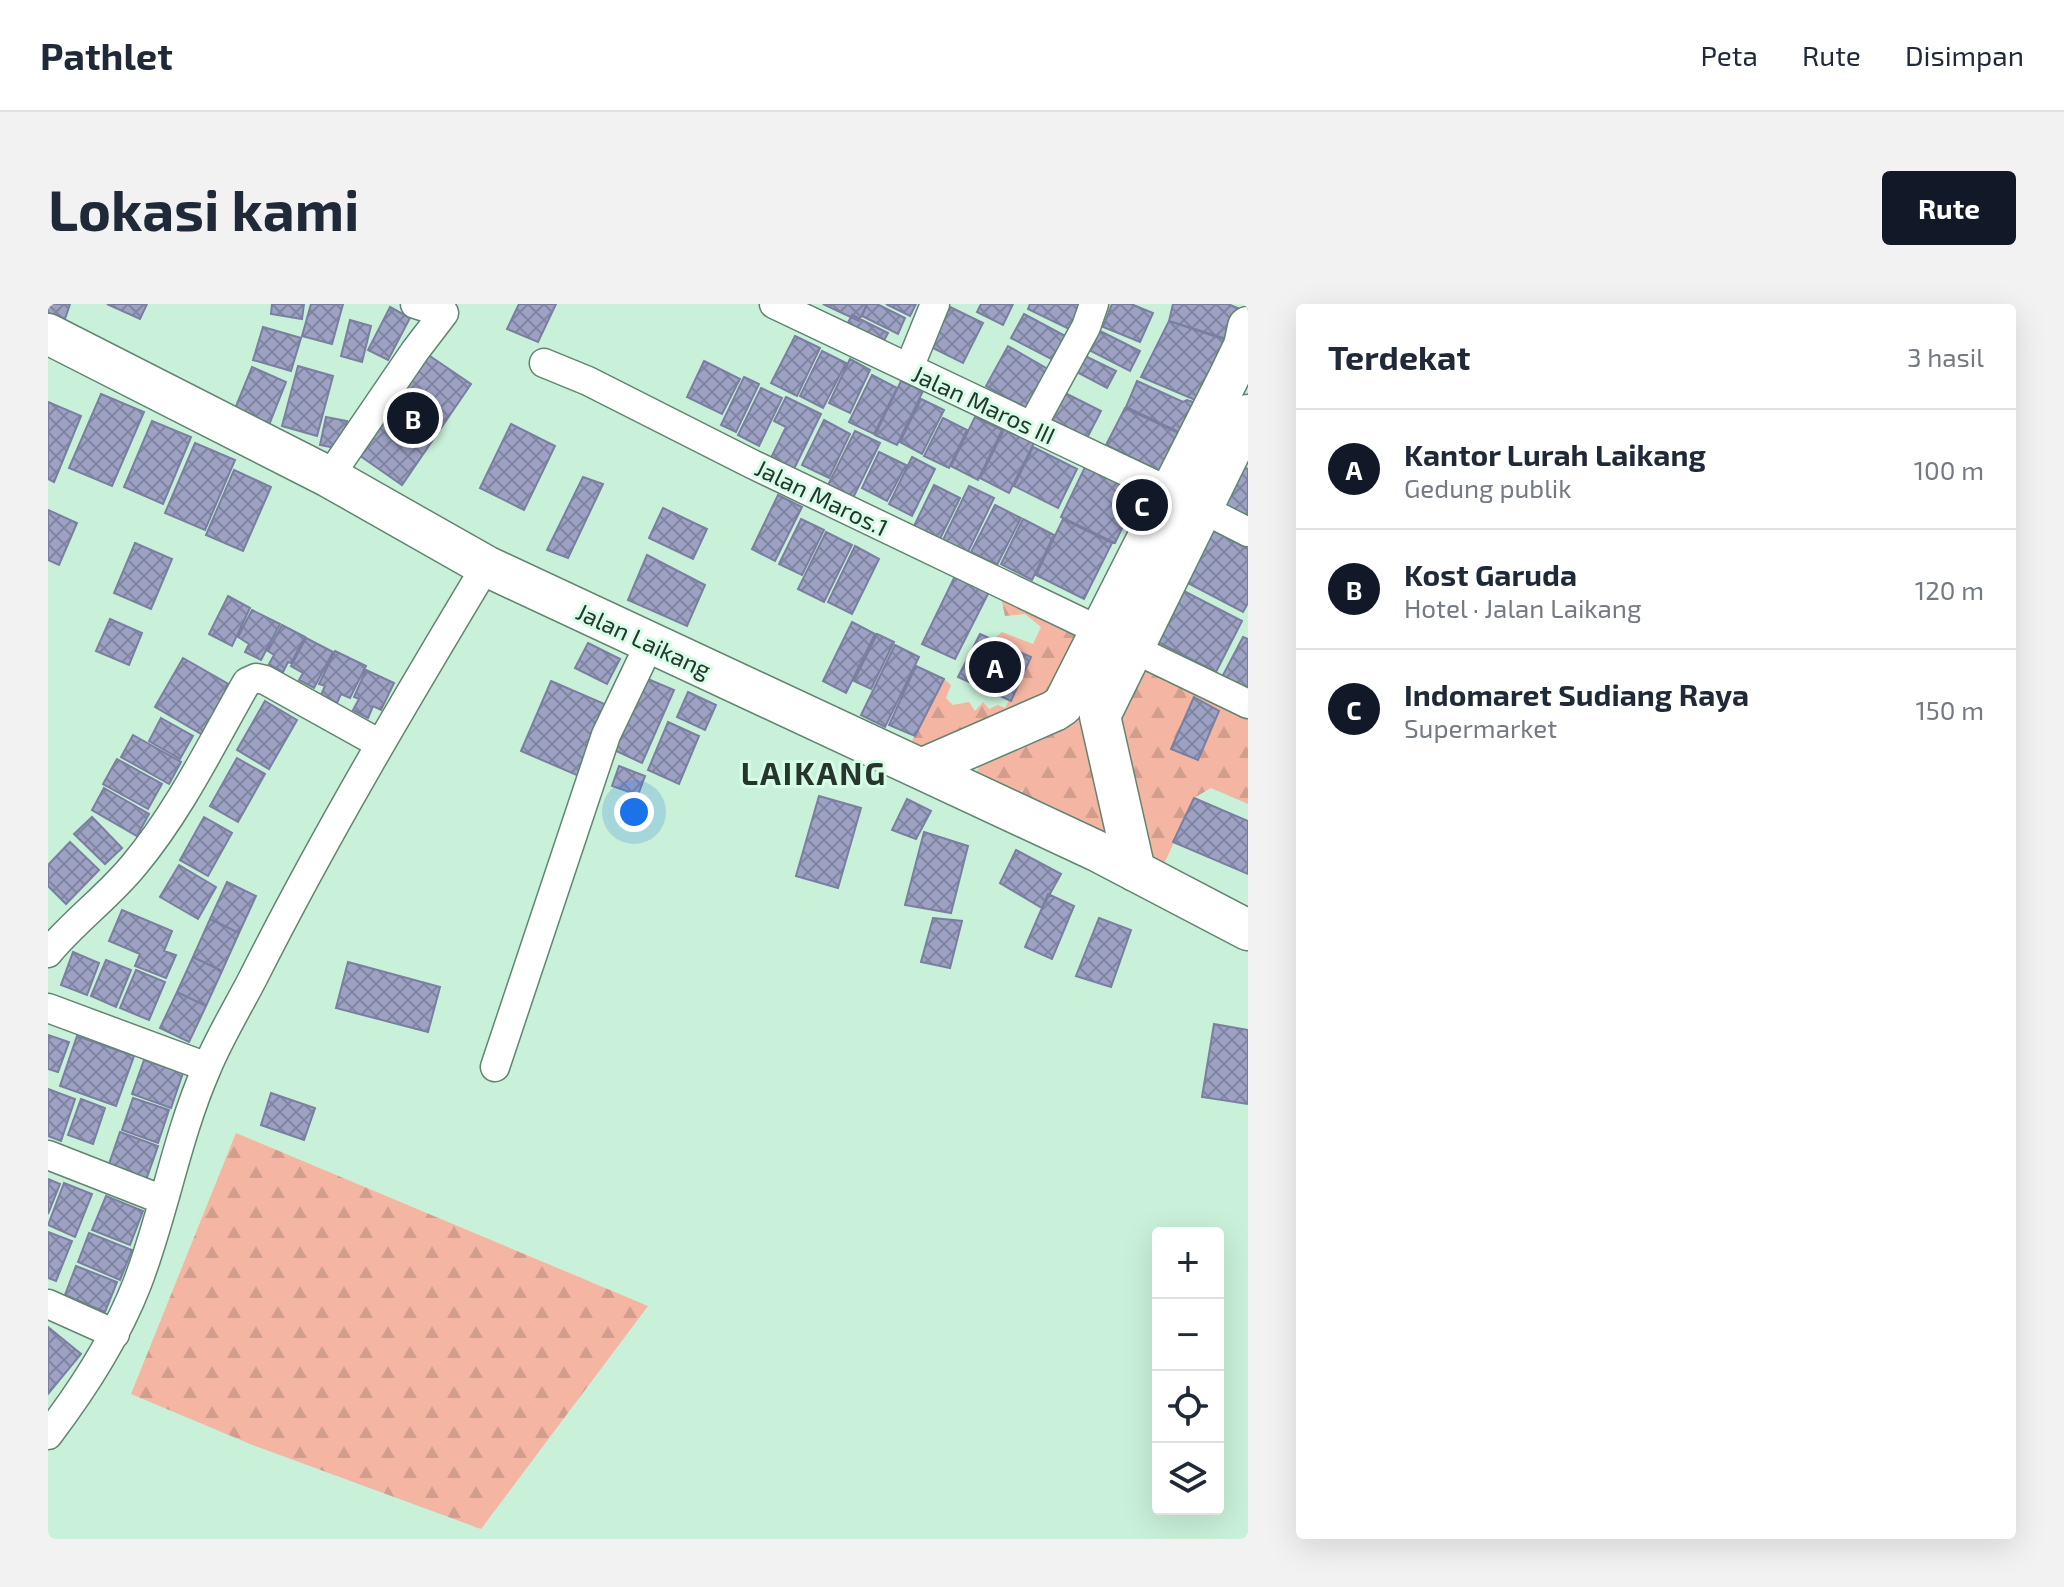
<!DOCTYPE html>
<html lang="id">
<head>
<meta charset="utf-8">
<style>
	:root { --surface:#fff; --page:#f2f2f3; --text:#1f2937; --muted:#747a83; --line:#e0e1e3; --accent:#111827 }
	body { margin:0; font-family:"Exo 2",sans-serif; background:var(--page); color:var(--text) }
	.controls { position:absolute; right:24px; bottom:24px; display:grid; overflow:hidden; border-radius:8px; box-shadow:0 8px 32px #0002 }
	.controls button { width:72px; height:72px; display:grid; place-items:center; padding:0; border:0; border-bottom:2px solid var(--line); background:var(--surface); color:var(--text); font:40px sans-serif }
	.you { position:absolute; left:586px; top:508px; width:28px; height:28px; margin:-20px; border:6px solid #fff; border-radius:50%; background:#1a73e8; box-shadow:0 0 0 12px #1a73e833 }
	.badge { display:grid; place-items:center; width:52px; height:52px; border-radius:50%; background:var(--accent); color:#fff; font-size:26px; font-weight:700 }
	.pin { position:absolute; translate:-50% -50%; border:4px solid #fff; box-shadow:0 2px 8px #0006 }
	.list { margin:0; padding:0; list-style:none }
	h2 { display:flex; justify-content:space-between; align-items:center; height:104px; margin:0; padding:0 32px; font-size:34px }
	h2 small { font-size:26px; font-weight:400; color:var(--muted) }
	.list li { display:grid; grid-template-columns:52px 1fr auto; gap:24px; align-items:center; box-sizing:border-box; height:120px; padding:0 32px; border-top:2px solid var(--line) }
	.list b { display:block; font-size:30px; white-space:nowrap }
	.list p { margin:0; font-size:26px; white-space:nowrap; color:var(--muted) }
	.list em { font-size:26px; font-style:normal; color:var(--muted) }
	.icon { flex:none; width:44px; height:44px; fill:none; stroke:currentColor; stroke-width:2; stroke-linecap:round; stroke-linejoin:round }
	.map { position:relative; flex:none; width:1200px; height:1235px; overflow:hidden; border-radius:8px }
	header { display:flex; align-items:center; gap:48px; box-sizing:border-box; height:112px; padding:0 40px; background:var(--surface); border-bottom:2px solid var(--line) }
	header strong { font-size:38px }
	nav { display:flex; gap:44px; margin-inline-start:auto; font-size:28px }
	.intro { display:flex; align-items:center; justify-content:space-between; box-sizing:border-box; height:192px; padding:0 48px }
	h1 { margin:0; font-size:56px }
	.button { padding:20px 36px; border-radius:8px; background:var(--accent); color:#fff; font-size:28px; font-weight:700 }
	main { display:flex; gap:48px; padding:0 48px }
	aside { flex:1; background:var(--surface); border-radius:8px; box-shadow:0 8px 32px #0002 }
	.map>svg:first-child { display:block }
</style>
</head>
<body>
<header>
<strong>Pathlet</strong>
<nav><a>Peta</a><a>Rute</a><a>Disimpan</a></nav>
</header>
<div class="intro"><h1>Lokasi kami</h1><a class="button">Rute</a></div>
<main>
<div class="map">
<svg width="1200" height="1235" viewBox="0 0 1200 1235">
	<defs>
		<pattern id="forest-firs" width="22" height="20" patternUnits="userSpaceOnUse" patternTransform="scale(2)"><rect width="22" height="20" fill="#f4b6a2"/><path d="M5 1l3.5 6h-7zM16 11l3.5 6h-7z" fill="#d19d8c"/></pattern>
		<pattern id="building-cross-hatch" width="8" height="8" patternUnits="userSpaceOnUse" patternTransform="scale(2)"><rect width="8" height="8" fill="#9da2c5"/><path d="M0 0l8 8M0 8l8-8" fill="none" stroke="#8085a0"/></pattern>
	</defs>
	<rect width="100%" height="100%" fill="#c9f0d8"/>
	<!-- forest -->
	<path fill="url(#forest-firs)" d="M953,293L1200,400V500L1163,484L1146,494L1117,558L1106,555L1096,531L1079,537L960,506L976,485L963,494L927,470L939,451L869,449L864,437L896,375L903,381L898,394L905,401L921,398L927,407L935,398L941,405L950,401L957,404L983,353L945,336L954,328L985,340L993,323L977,310L957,312Z
		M188,829L600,1002L433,1225L202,1140L83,1090Z"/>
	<!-- building -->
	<path fill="url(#building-cross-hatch)" stroke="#7a7fa1" stroke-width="2" d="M0,0H22L17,15L0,9Z
		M59,0H99L92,15Z
		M224,0H256L254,15L223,10Z
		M263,0H295L284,40L254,32Z
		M471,0H508L490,38L459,25Z
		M775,0H819L811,17Z
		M819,0H829L857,14L850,30L814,12Z
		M838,0H868L862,12Z
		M933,0H965L955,21L929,8Z
		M982,0H1030L1034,2L1023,26L980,5Z
		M1064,0H1083L1105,9L1092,38L1055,23Z
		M1125,0H1180L1192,5L1179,35L1121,17Z
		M342,3L362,14L340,56L320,46Z
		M902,3L935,19L915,59L883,43Z
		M976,10L1019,33L1007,57L963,34Z
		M804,11L840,29L833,42L797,24Z
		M302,16L323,22L314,58L293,52Z
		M1121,17L1181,37L1152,98L1093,73Z
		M215,23L253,34L243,67L205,56Z
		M1050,26L1092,47L1082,67L1041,46Z
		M747,32L772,44L749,92L723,79Z
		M960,42L1000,65L978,104L938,82Z
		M774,47L798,59L775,104L752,92Z
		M376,48L423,80L354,181L308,149Z
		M1035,51L1068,67L1059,84L1027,67Z
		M802,55L822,66L802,109L781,99Z
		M656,57L692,75L674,110L639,93Z
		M250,62L285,72L269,132L234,122Z
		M204,63L238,78L219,126L184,112Z
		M824,71L849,84L826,130L801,118Z
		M696,73L711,80L688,128L673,121Z
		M853,77L875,87L849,141L827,131Z
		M1089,77L1135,98L1139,96L1152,100L1137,131L1078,103Z
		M713,84L734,94L711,142L690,131Z
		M1015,88L1053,107L1037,138L1000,120Z
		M53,90L96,108L64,182L21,164Z
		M738,93L773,110L745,167L722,156L738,123L726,117Z
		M873,95L896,106L874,150L852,138Z
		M0,98L33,112L6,178L0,175Z
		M1077,104L1137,132L1118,170L1058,141Z
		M278,113L299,117L293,145L272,141Z
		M927,113L954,126L930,176L903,162Z
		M895,114L919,126L901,164L876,152Z
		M776,116L802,130L781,174L754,161Z
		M104,117L143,133L115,200L76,183Z
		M463,120L507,142L476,206L432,184Z
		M957,124L986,139L961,189L932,174Z
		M807,127L832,139L805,194L780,181Z
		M147,139L187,156L157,226L117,209Z
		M985,143L1029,165L1010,204L966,182Z
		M831,148L858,161L839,197L814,184Z
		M864,153L887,165L864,212L841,200Z
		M1038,161L1092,187L1067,239L1013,213Z
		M1191,161L1200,165V213L1171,198Z
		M186,166L223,183L195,247L158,231Z
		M535,173L555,180L520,254L499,246Z
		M886,181L912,194L891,237L865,224Z
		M921,182L946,194L919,250L894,238Z
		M730,191L754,203L727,257L704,245Z
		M947,201L973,214L949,261L923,248Z
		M615,204L659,225L645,255L601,234Z
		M0,206L29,219L11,261L0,256Z
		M753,215L776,226L754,271L731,260Z
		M975,215L1006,231L984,276L953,260Z
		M1015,215L1064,239L1036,295L988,271Z
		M1164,226L1200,245V299L1195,308L1138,278Z
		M778,228L804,241L776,298L750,285Z
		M87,239L124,255L103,305L66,289Z
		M807,242L831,255L804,310L780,298Z
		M599,251L657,281L639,322L580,296Z
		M907,272L941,288L907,355L874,340Z
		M1128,283L1194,317L1168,368L1102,334Z
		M180,292L202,304L184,342L161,330Z
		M204,306L232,320L213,356L197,348L201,340L190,333Z
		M62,315L94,329L81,361L48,347Z
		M804,318L827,330L798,389L775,377Z
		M234,321L257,333L243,359L240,358L235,368L221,360L226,351L220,347Z
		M829,330L846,338L823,385L806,377Z
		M932,330L983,353L963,397L910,373Z
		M1195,333L1200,335V387L1174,373Z
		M258,334L285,348L266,384L251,376L255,369L243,362Z
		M540,339L572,355L559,380L527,364Z
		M847,341L871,353L837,423L813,411Z
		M287,347L318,362L302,394L293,390L289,399L273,391L277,382L271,380Z
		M135,354L182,381L155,431L107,403Z
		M868,362L896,375L867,432L841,421Z
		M318,366L346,379L333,406L325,402L320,414L305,406L311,395L306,393Z
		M595,373L626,386L594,459L564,445Z
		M503,377L561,402L531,472L473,447Z
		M640,388L668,401L657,426L629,413Z
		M1146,393L1171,407L1150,456L1123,445Z
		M217,397L249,416L221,465L189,446Z
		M113,414L145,432L132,455L101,437Z
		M620,418L651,432L631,480L600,466Z
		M85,431L133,458L121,480L73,453Z
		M189,454L217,470L190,518L162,502Z
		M69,455L114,480L100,505L55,480Z
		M571,462L597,472L590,491L564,482Z
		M56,484L101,510L89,532L44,506Z
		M771,492L813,504L790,584L748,572Z
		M1146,494L1200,517V570L1125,538Z
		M859,495L883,507L868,535L844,526Z
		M44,513L74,544L57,560L26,530Z
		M156,513L184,529L160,572L132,556Z
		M876,528L920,542L903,609L857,601Z
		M22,538L51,566L18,600L0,582V561Z
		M968,546L1013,570L994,604L952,579Z
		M131,561L168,583L150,615L112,593Z
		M179,578L208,592L191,629L162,615Z
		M1000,590L1026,602L1004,655L977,643Z
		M74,606L124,627L116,647L128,651L118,674L87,662L92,650L61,637Z
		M885,614L914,617L902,664L873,658Z
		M1051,614L1083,626L1063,683L1028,672Z
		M162,615L191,629L174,667L145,653Z
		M25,648L51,659L39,691L13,681Z
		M145,653L174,667L158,702L129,688Z
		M58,656L83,666L68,703L43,692Z
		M300,658L392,683L380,728L288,704Z
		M88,666L117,678L101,716L72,704Z
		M129,688L158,702L141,738L112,724Z
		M1166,720L1200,726V800L1154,793Z
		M0,731L21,738L10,768L0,765Z
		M29,732L86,752L68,802L12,782Z
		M96,756L135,769L123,804L84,790Z
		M0,785L27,795L13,837L0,832Z
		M223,789L267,804L256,836L213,821Z
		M85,794L121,806L110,839L74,826Z
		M33,795L57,804L45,840L20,831Z
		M72,828L110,842L98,876L60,863Z
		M0,875L12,880L0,910Z
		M16,879L44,890L27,933L0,921Z
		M58,892L95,907L82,941L44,926Z
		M0,928L24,937L8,977L0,974Z
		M41,929L84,946L72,976L30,958Z
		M28,962L69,978L57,1008L17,991Z
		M0,1023L33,1050L0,1090Z"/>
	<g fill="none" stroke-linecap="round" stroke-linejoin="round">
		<!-- street casing -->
		<g stroke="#618570" stroke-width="31">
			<path id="street" d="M726,0L1124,189
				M496,59L540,77L704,160L1052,327
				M861,64L887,0
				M984,122L1038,23L1046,0
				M281,173L367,47L396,9L367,0
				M1155,205L1200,228
				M1084,344L1200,400
				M0,649C26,617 60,593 86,561C132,506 164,439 199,378L208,374L217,376L332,440
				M0,704L159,763
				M447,763L558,431L602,339
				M0,851L115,896
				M0,1000L67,1030
				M0,1131C35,1085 68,1034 89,980C116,910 128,835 158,766C171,734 189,705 205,674C276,533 357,397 438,262"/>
		</g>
		<!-- secondary casing -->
		<g stroke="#618570" stroke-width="43">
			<path id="secondary" d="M0,30L281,173L438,262L1051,548L1200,626
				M873,465L1006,407L1015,401L1179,77L1196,42L1200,23
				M1087,567L1052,412L1200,111"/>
		</g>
		<!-- street -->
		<use href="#street" stroke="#fff" stroke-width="28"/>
		<!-- secondary -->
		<use href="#secondary" stroke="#fff" stroke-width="40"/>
	</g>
	<g text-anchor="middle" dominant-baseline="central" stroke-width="6" stroke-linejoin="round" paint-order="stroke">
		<!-- street labels -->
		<g font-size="24" fill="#27362d" stroke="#d6fde5">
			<text transform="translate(936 100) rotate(25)">Jalan Maros III</text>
			<text transform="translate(774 193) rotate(26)">Jalan Maros.1</text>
			<text transform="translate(596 336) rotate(25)">Jalan Laikang</text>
		</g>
		<!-- district labels -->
		<g font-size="32" font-weight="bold" letter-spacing="2" fill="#27362d" stroke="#d6fde5">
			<text x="766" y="468">LAIKANG</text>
		</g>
	</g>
</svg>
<div class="controls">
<button>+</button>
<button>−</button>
<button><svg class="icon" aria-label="locate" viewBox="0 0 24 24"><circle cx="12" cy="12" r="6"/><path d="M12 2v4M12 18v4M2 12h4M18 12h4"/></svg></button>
<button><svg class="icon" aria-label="layers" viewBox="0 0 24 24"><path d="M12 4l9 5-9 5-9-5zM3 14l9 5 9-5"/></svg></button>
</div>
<div class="you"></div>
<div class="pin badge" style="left:947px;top:363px">A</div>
<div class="pin badge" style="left:365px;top:114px">B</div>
<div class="pin badge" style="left:1094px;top:201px">C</div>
</div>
<aside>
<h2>Terdekat<small>3 hasil</small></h2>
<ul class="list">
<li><span class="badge">A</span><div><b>Kantor Lurah Laikang</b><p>Gedung publik</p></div><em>100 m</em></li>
<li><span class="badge">B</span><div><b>Kost Garuda</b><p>Hotel · Jalan Laikang</p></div><em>120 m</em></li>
<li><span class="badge">C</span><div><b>Indomaret Sudiang Raya</b><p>Supermarket</p></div><em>150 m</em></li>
</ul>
</aside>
</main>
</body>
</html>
